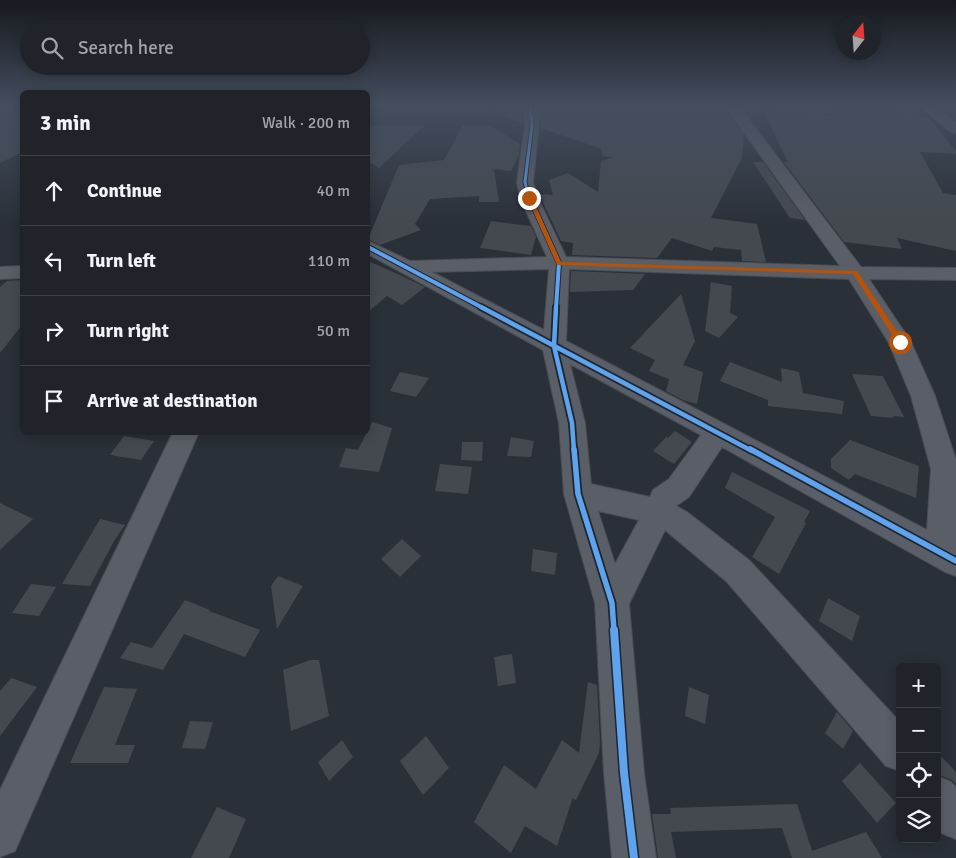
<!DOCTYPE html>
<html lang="en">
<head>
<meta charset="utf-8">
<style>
	:root { --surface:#20242a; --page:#2d3036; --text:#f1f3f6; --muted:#a2a4a8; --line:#3d4147 }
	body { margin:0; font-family:Signika,sans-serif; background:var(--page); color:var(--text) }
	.controls { position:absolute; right:15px; bottom:15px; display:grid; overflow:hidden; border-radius:8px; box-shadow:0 2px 12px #0003 }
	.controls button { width:45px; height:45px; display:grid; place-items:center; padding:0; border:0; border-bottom:1px solid var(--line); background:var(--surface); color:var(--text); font:25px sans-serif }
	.compass { position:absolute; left:836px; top:15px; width:45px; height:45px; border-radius:50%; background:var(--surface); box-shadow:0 2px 12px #0003; rotate:17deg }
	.stop { position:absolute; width:15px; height:15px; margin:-11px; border:4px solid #b45309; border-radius:50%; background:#fff }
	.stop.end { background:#b45309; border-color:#fff; box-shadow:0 1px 5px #0008 }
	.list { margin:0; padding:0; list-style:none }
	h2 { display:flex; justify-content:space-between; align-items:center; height:65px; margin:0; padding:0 20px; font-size:21px }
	h2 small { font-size:16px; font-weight:400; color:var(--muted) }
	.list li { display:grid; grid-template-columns:32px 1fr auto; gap:15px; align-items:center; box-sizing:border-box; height:70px; padding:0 20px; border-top:1px solid var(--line) }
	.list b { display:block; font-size:19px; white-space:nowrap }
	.list em { font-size:16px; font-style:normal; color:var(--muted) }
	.icon { flex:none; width:28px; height:28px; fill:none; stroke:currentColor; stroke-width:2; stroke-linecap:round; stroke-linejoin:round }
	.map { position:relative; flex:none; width:956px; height:858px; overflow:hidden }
	.search { position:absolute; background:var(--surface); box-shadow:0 2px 12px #0003; left:20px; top:20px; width:350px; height:55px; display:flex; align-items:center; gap:12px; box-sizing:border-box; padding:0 18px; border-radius:28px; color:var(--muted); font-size:19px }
	.panel { position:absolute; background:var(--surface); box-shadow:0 2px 12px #0003; left:20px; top:90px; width:350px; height:345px; border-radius:8px }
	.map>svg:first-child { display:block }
</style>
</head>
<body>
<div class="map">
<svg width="956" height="858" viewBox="0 0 956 858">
	<rect width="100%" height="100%" fill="#2a3038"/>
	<!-- building -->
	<path fill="#444950" d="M22,105V152L0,163V115Z
		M480,105H521L523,123L479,108Z
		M539,105H722L744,135L742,158L711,218L757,224L766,262L742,261L741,250L714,247L712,251L672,238L657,258L572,255L573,243L561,241L539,194L553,195L549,180L568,173L598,192L601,161L614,157L602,156V149L541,128Z
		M904,106V113L930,119L956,151V154L920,152L943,193L956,195V251L897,238L902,249L844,242L784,162H788L763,110L834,116L830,111Z
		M463,125H489L520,144L519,155L511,171L494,169L499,202H479V196L430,199L415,224L421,230L380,245L368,239L399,165L444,160Z
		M368,126H424L379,168L368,161Z
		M753,162H763L805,220L790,218Z
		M491,221L531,226L536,237L531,255L480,248Z
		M368,261L400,275L425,287L402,305L387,296L368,312Z
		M571,271L645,274L633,290L570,292Z
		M22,280V325L0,353V287L7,281Z
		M711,282L732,286L730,313L738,317L719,338L705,331Z
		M681,294L695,341L683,365L703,372L697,404L683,400L666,391L669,379L649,371L655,360L630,348Z
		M730,362L782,382L781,368L799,372L803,393L844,401L842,414L768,406V400L720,381Z
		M400,372L429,378L416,397L390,391Z
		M852,374L883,376L904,417L893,416L894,418L871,416Z
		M372,422L392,428L379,472L339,467L346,448L358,450Z
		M675,431L692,442L674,464L653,451L666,437L668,438Z
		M124,436L154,441L141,460L110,455Z
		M511,437L534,441L531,457L507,456Z
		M850,440L919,466L916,498L855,474L849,480L831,468V459Z
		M462,442H483L482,461L461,460Z
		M440,464L472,467L468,494L435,491Z
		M732,472L810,511L804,522L806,523L779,574L752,557L775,517L725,488Z
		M0,503L33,519L0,550Z
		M100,519L125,525L114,541L90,586L62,584Z
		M402,539L421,556L400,577L381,559Z
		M533,549L557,553L555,575L531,571Z
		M278,576L303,586L277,629L271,586Z
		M31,584L56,587L39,616L12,613Z
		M828,598L860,616L852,641L819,621Z
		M185,600L210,610L209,611L260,630L245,657L184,634L163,670L120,658L131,642L152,648Z
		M512,654L516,683L498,686L494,657Z
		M310,660H319L329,716L291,731L283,670Z
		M11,678L37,687L0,736V691Z
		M588,682L597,685L600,742L599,753L576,800L573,799V797L557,846L525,826L511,853L474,822L504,765L536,789L562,740L579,753Z
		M104,687L137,689L115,745H135L128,763H70Z
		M689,687L709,695L705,724L685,716Z
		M837,712L853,731L843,749L825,733Z
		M190,721L213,722L205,749L182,748Z
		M426,736L449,768L423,795L400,761Z
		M342,740L353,757L329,781L318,762Z
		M937,752L956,772V784L952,780L937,774Z
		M860,763L896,803L877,823L842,781Z
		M797,804L812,851L866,832L882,858H792L782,828L671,832L676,858H658L652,814H671L670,808Z
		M217,807L246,819L229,858H191Z"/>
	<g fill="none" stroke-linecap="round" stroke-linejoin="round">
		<!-- minor casing -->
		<g stroke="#484c53" stroke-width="2">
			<path id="minor" d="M523,105H537L539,125L533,182L538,198L566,257L840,266L724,105H738L861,267L956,268V280L869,279L911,342L935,396L956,460V576L945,572L722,447L689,497L676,506L687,512L749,560L900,722V771L886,766L727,582L665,530L629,604L644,773L656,858H612L604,773L595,603L564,494L559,423L543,350L368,254V241L410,261L547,257L520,198L517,182L525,125ZM549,269L544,330L432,272ZM569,269L849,279L889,343L911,396L931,469L927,530L566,341ZM570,364L701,435L669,479L653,490L650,497L591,484L585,423ZM598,511L639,520L615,564Z
				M918,105H933L956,122V133L951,132Z
				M22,266V278L0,279V267Z
				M173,432H199L15,851L0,857V790Z
				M937,776L951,782L956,787V839L941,833L937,828Z"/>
		</g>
		<!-- minor -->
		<use href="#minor" fill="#5a5e66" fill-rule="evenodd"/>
		<!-- cycleway-far4 casing -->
		<g stroke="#1d2633" stroke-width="5">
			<path id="cycleway-far4" d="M528,195L525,182L532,125L530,105"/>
		</g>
		<!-- cycleway-far3 casing -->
		<g stroke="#1d2633" stroke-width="6">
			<path id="cycleway-far3" d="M528,194L559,263L556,308
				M368,247L483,308"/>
		</g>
		<!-- cycleway-far2 casing -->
		<g stroke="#1d2633" stroke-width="8">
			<path id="cycleway-far2" d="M481,307L752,451
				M556,307L554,346L572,423L574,451"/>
		</g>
		<!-- cycleway-far1 casing -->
		<g stroke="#1d2633" stroke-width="9">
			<path id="cycleway-far1" d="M574,449L578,494L612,603L614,631
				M750,449L956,561"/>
		</g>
		<!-- cycleway casing -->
		<g stroke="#1d2633" stroke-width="11">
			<path id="cycleway" d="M614,630L624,773L634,858"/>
		</g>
		<!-- cycleway-far4 -->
		<use href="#cycleway-far4" stroke="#60a3ed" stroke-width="3"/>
		<!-- cycleway-far3 -->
		<use href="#cycleway-far3" stroke="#60a3ed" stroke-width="4"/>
		<!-- cycleway-far2 -->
		<use href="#cycleway-far2" stroke="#60a3ed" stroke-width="4.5"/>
		<!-- cycleway-far1 -->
		<use href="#cycleway-far1" stroke="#60a3ed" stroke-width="5.5"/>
		<!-- cycleway -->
		<use href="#cycleway" stroke="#60a3ed" stroke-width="8"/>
	</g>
	<!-- sky -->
	<linearGradient id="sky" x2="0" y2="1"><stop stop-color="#171a1f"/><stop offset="0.47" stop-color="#444e5e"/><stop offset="1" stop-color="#444e5e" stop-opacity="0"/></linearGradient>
	<rect width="956" height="225" fill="url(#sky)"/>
	<!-- route -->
	<path fill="#b45309" d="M527,197L532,198L561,262L857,271L904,342L898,344L853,274L557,265Z"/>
</svg>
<div class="controls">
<button>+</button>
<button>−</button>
<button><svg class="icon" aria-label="locate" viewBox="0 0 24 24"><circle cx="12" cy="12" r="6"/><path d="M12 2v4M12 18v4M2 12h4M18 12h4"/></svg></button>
<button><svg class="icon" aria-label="layers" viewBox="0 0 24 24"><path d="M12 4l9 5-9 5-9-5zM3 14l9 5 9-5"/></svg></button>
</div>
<svg class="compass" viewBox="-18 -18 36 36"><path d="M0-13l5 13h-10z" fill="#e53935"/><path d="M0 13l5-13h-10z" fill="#a2a4a8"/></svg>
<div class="stop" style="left:900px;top:342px"></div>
<div class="stop end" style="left:529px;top:198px"></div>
<div class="search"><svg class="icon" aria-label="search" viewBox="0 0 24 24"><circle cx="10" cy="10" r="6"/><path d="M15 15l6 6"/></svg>Search here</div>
<section class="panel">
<h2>3 min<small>Walk · 200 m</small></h2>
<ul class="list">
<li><svg class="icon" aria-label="ahead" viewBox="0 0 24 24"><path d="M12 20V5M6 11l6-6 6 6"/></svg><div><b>Continue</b></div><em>40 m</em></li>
<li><svg class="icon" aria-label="left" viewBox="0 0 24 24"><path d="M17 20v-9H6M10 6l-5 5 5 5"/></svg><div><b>Turn left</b></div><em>110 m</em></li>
<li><svg class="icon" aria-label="right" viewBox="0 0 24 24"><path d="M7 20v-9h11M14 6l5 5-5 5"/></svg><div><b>Turn right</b></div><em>50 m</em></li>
<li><svg class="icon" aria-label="arrive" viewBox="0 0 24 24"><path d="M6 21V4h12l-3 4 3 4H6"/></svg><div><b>Arrive at destination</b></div></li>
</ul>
</section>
</div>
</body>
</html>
